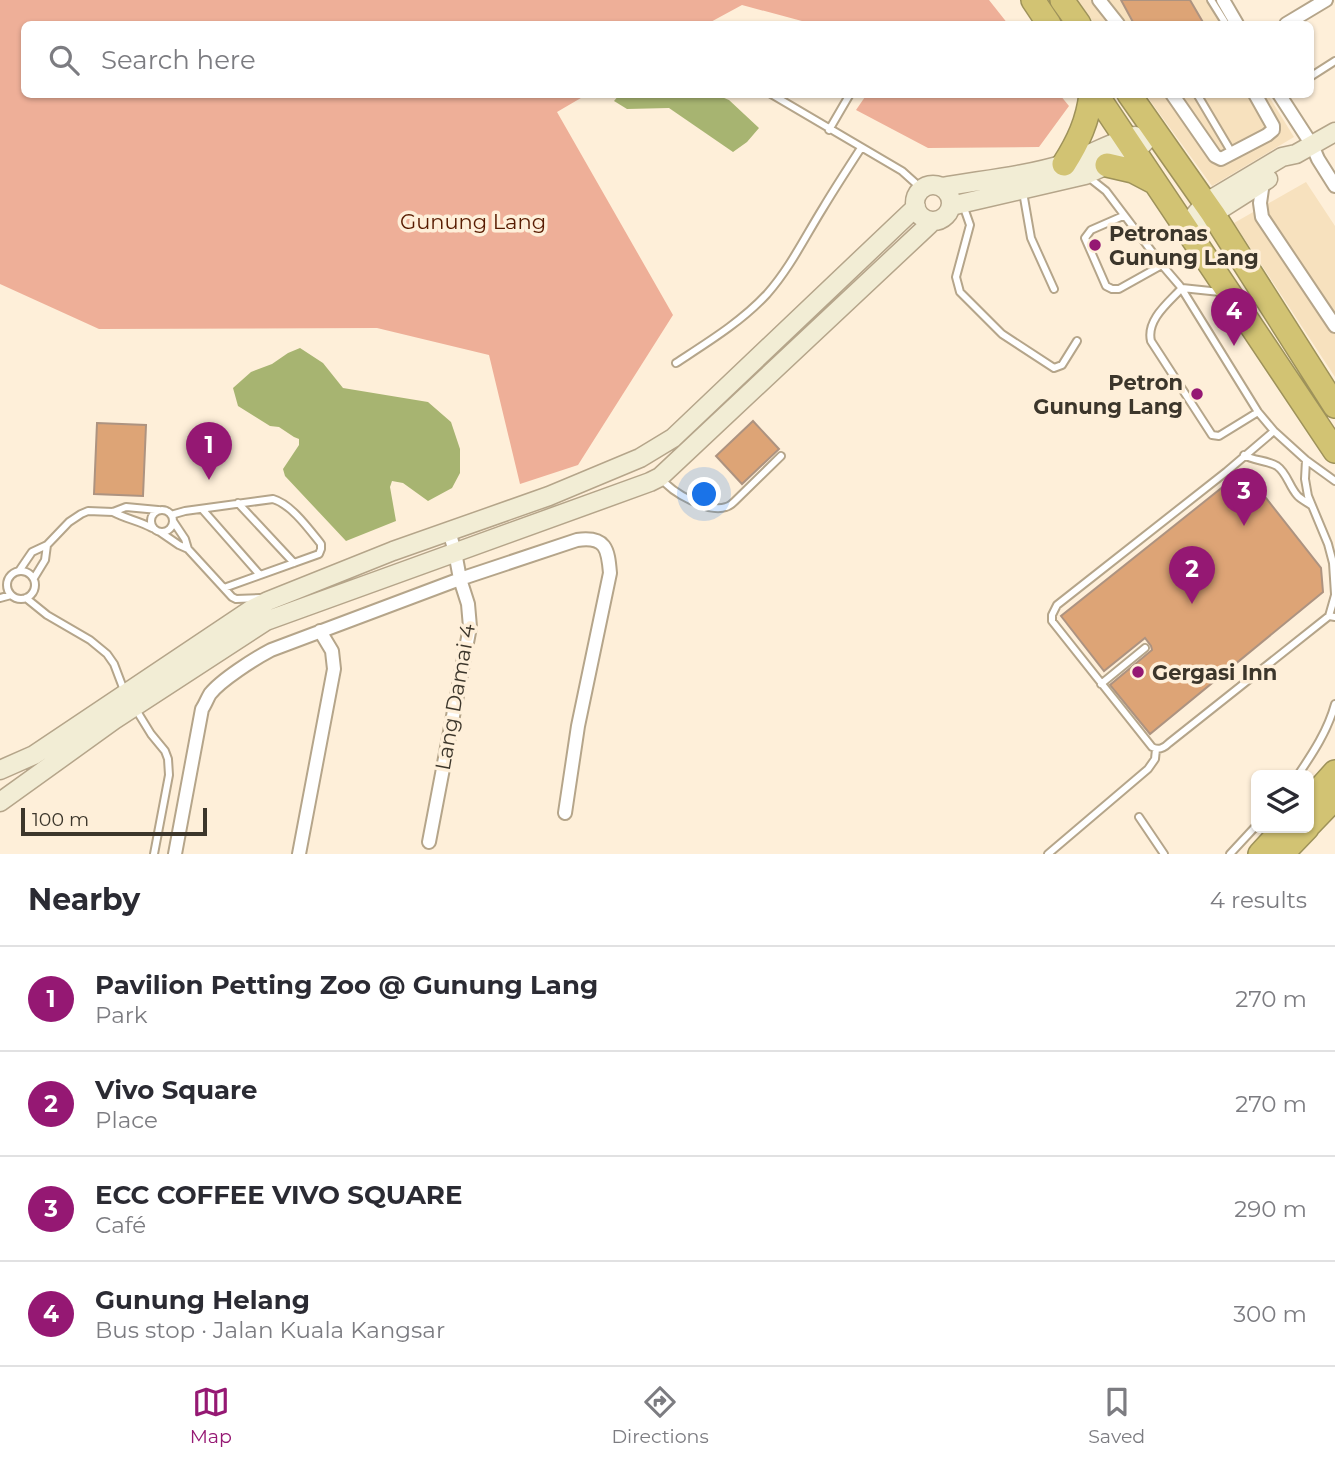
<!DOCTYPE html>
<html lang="en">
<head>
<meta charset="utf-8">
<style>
	:root { --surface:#fff; --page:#f2f2f3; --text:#2b2b33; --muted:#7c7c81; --line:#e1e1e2; --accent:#951873 }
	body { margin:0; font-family:Montserrat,sans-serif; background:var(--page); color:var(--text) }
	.controls { position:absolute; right:21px; bottom:21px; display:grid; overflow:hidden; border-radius:10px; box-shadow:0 2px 5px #0004 }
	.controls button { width:63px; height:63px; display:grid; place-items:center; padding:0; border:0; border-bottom:2px solid var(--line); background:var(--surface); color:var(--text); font:35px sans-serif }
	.scale { position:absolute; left:21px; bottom:18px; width:186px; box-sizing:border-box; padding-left:7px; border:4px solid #3c362b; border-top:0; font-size:19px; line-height:24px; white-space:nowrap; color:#3c362b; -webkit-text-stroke:5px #feefd9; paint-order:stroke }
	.you { position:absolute; left:705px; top:495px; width:24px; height:24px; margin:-18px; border:5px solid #fff; border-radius:50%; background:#1a73e8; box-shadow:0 0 0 10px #1a73e833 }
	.badge { display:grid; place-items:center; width:46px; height:46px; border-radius:50%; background:var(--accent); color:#fff; font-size:23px; font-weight:700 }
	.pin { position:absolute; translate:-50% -58px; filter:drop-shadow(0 2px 4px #0008) }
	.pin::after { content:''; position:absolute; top:37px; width:24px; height:21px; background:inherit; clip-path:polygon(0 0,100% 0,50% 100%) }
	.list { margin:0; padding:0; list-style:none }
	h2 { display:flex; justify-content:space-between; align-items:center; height:91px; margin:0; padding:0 28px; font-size:30px }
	h2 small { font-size:23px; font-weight:400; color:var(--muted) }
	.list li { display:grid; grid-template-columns:46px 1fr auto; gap:21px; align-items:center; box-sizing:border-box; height:105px; padding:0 28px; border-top:2px solid var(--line) }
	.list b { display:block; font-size:26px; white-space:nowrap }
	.list p { margin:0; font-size:23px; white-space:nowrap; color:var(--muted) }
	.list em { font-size:23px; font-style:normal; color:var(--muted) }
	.icon { flex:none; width:38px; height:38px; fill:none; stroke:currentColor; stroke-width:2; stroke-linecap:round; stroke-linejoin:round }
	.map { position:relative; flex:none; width:1335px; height:854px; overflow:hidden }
	.search { position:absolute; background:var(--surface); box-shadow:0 2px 5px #0004; left:21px; right:21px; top:21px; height:77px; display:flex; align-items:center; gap:18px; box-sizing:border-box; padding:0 24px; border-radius:10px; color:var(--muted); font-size:26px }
	.sheet { height:511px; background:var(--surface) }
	nav { display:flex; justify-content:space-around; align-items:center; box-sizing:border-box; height:98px; border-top:2px solid var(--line); background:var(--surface); font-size:19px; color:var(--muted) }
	nav a { display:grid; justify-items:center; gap:4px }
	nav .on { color:var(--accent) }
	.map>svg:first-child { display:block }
</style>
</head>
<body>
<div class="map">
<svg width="1335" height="854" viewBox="0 0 1335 854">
	<rect width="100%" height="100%" fill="#feefd9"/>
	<!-- built -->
	<path fill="#f7e1be" d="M1077,0H1210L1225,24H1095Z
		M1146,95H1268L1294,137L1212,186Z
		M1306,182L1335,226V377L1234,223Z"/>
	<!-- green -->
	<path fill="#eeaf98" d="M0,0H989L1008,24H813L742,5L707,24H24V94L586,95L557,112L673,315L578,465L520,484L489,355L377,328L99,329L0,284Z
		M867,94L1060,95L1069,106L1039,147L928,148L856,110Z"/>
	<!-- water -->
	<path fill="#a7b471" d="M619,95H717L729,100L759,128L747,142L733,152L669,108L627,109L614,101Z
		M300,348L323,363L343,388L428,402L451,422L460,449V473L452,488L428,501L403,483L392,481L390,487L396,521L346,541L285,476L283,469L299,445V439L294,437L279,427L270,426L238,406L233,388L251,372L272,364L288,353Z"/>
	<!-- building -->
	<path fill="#dda476" stroke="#ad9380" stroke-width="2" d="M1121,0H1190L1204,24H1134Z
		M753,421L779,449L742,484L716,456Z
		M97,423L146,425L143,496L94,494Z
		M1244,470L1321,568L1323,592L1150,734L1110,685L1152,650L1151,646L1145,638L1104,671L1061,616Z"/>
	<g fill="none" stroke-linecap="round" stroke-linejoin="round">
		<!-- lane casing -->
		<g stroke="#b5a58a" stroke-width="10">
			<path id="lane" d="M1211,0L1226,24
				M1310,77L1335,61
				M771,94L902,171L922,189
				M1197,94L1232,153
				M829,130L850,94
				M1087,176L1106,191L1162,265L1180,286L1258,412L1274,431L1306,460L1335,481
				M1023,192L1031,238L1054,289
				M963,205L970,225L956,277L960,292L1002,334L1054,368L1062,365L1077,341
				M1123,216L1091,230L1085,238L1106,286L1112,289H1119L1162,265
				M1182,288C1168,303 1146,320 1151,341L1212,435L1219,436L1258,412
				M1182,288L1220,292
				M676,363C708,342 741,322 767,294C790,268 805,237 823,208C835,188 848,168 861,148
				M1274,431L1226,472L1057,605L1052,615V621L1152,747C1159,751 1164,748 1169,743L1329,616L1335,617
				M1244,455C1254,461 1267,460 1277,466C1287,473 1289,486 1297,495C1300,499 1307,502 1311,505
				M1306,460L1305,479L1308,496L1328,544L1333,563L1335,594
				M661,478C672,493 708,513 726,507C730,506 732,504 735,501L781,456
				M238,503L294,563
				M202,509L260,575
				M151 521a11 11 0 1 1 22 0a11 11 0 1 1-22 0Z
				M113,512C126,519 140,521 152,528
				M171,515L185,511L273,499C291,504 309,529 321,544V549L319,554L224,588
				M173,521L185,539L188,549L232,597L236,599L260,598
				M160,532L179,545L188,549
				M7 585a14 14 0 1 1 28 0a14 14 0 1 1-28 0Z
				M19,571L32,552L47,545L69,522L81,514L88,511L113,512L126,507L158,510
				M34,578L45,560L47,545
				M0,598L11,595
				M26,598L47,615L90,640L107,654L114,664L125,693
				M1329,616L1335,595
				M1101,684L1145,648
				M135,708L151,734L165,751L168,759L169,775L154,854
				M1298,775C1313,753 1328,730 1335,704
				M1139,817L1164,854
				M1048,854L1148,769L1155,759L1156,749
				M1230,854L1256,826"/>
		</g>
		<!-- street casing -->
		<g stroke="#b5a58a" stroke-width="16">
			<path id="street" d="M1099,0L1118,24
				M1223,0L1237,24
				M1286,24L1326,0
				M1172,94L1215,156L1221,159L1267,135L1273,130V126L1255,94
				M1279,94L1312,145L1318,159L1335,186
				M1263,182L1260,203L1262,217L1335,326
				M429,842L470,627L468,604L460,579L455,552L449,531
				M175,854L202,709C205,705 207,699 210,694C221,680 254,659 271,650L460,579L577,540C606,536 608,549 610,573L578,726L565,813
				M299,854L334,669L332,651L320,631"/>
		</g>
		<!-- secondary casing -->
		<g stroke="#b5a58a" stroke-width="21">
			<path id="secondary" d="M915 203a18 18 0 1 1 36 0a18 18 0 1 1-36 0Z
				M942,187C982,180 1025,176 1064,164C1089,156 1111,142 1135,136
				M951,206L1085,175L1135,152L1155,131
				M1202,219L1213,214L1268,179
				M1185,227L1205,203L1282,157L1296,154L1335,132
				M0,770L34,755L252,609L268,601L393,551L549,496L640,458L673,438L916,207
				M0,802L114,720L266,621L650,482L660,477L933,221"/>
		</g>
		<!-- highway casing -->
		<g stroke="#9e925a" stroke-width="26">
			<path id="highway" d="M1033,0L1049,24
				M1062,0L1079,24
				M1096,94L1335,451
				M1129,94L1213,214L1335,406
				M1064,164C1078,142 1088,121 1091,94
				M1107,165L1133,171L1154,182
				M1309,801L1335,772
				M1309,825L1335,798
				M1260,854L1284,828
				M1282,854L1307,828"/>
		</g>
		<!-- lane -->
		<use href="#lane" stroke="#fff" stroke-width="6"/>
		<!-- street -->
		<use href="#street" stroke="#fff" stroke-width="12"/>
		<!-- secondary -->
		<use href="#secondary" stroke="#f2edd5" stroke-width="18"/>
		<!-- highway -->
		<use href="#highway" stroke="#d2c373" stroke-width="23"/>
	</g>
	<!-- markers -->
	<g fill="#951873" stroke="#feefd9" stroke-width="2.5">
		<circle cx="1095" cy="245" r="7"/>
		<circle cx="1197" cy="394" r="7"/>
		<circle cx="1138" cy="672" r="7"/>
	</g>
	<g text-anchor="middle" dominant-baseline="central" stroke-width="7" stroke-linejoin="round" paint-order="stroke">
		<!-- park labels -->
		<g font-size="21" fill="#581b01" stroke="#feefd9">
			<text x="473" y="221">Gunung Lang</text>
		</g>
		<!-- poi labels -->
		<g font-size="21" font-weight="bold" fill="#3c362b" stroke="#feefd9" text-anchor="start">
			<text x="1109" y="233">Petronas<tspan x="1109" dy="24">Gunung Lang</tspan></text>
			<text x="1183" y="382" text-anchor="end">Petron<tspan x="1183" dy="24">Gunung Lang</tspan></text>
			<text x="1152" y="672">Gergasi Inn</text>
		</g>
		<!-- street labels -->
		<g font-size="21" fill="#3c362b" stroke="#feefd9">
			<text transform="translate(455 697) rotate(-80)">Lang Damai 4</text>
		</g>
	</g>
</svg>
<div class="controls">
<button><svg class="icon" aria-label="layers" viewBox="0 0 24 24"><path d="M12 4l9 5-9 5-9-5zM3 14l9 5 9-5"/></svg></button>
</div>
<div class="scale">100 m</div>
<div class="you"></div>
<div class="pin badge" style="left:209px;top:480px">1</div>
<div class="pin badge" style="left:1192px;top:604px">2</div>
<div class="pin badge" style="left:1244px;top:526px">3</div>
<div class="pin badge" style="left:1234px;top:346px">4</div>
<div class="search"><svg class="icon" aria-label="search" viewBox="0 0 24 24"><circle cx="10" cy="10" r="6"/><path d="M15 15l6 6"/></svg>Search here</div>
</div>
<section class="sheet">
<h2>Nearby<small>4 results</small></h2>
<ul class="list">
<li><span class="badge">1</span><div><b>Pavilion Petting Zoo @ Gunung Lang</b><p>Park</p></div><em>270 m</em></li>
<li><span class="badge">2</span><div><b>Vivo Square</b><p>Place</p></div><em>270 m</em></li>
<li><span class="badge">3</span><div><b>ECC COFFEE VIVO SQUARE</b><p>Café</p></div><em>290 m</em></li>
<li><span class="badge">4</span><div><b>Gunung Helang</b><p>Bus stop · Jalan Kuala Kangsar</p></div><em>300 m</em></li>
</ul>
</section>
<nav>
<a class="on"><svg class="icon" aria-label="map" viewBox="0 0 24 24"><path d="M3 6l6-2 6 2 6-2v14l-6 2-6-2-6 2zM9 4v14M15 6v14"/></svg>Map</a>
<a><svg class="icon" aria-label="directions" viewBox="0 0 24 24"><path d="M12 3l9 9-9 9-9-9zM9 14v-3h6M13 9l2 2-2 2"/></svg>Directions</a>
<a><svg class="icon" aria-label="saved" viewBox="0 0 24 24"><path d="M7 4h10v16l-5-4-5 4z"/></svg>Saved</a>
</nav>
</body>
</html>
